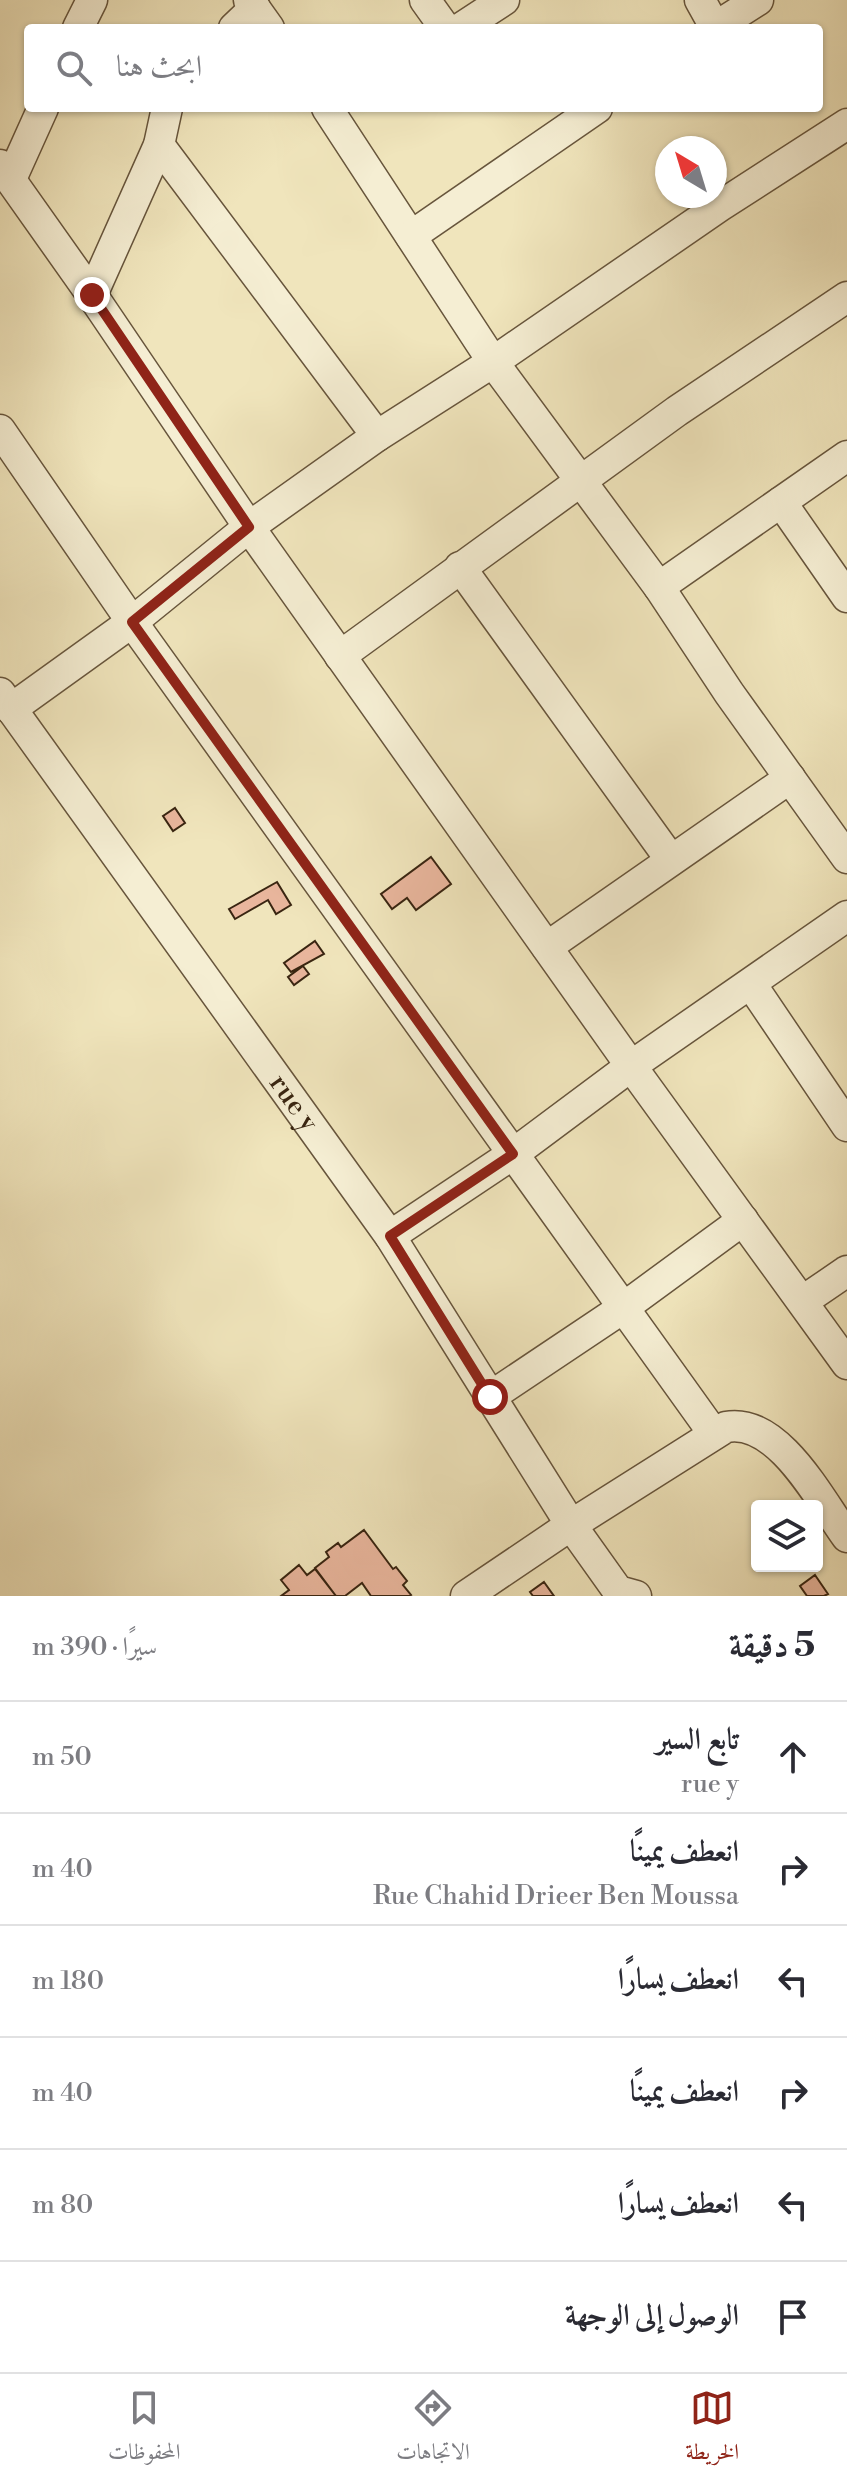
<!DOCTYPE html>
<html lang="ar">
<head>
<meta charset="utf-8">
<style>
	:root { --surface:#fff; --page:#f7f7f7; --text:#2b2b33; --muted:#7c7c81; --line:#e1e1e2; --accent:#8f2418 }
	body { margin:0; font-family:"Libre Bodoni",Amiri,serif; background:var(--page); color:var(--text); direction:rtl }
	.controls { position:absolute; right:24px; bottom:24px; display:grid; overflow:hidden; border-radius:8px; box-shadow:0 2px 6px #0004 }
	.controls button { width:72px; height:72px; display:grid; place-items:center; padding:0; border:0; border-bottom:2px solid var(--line); background:var(--surface); color:var(--text); font:40px sans-serif }
	.compass { position:absolute; left:655px; top:136px; width:72px; height:72px; border-radius:50%; background:var(--surface); box-shadow:0 2px 6px #0004; rotate:322deg }
	.stop { position:absolute; width:24px; height:24px; margin:-18px; border:6px solid #8f2418; border-radius:50%; background:#fff }
	.stop.end { background:#8f2418; border-color:#fff; box-shadow:0 2px 8px #0008 }
	.list { margin:0; padding:0; list-style:none }
	h2 { display:flex; justify-content:space-between; align-items:center; height:104px; margin:0; padding:0 32px; font-size:34px }
	h2 small { font-size:26px; font-weight:400; color:var(--muted) }
	.list li { display:grid; grid-template-columns:52px 1fr auto; gap:24px; align-items:center; box-sizing:border-box; height:112px; padding:0 32px; border-top:2px solid var(--line) }
	.list b { display:block; font-size:30px; white-space:nowrap }
	.list p { margin:0; font-size:26px; white-space:nowrap; color:var(--muted) }
	.list em { font-size:26px; font-style:normal; color:var(--muted) }
	.icon { flex:none; width:44px; height:44px; fill:none; stroke:currentColor; stroke-width:2; stroke-linecap:round; stroke-linejoin:round }
	.map { position:relative; flex:none; width:847px; height:1596px; overflow:hidden; direction:ltr }
	.search { position:absolute; background:var(--surface); box-shadow:0 2px 6px #0004; left:24px; right:24px; top:24px; height:88px; display:flex; align-items:center; gap:20px; box-sizing:border-box; padding:0 28px; border-radius:8px; color:var(--muted); font-size:30px }
	.sheet { height:776px; background:var(--surface) }
	nav { display:flex; justify-content:space-around; align-items:center; box-sizing:border-box; height:112px; border-top:2px solid var(--line); background:var(--surface); font-size:22px; color:var(--muted) }
	nav a { display:grid; justify-items:center; gap:4px }
	nav .on { color:var(--accent) }
	.map>svg:first-child { display:block }
</style>
</head>
<body>
<div class="map">
<svg width="847" height="1596" viewBox="0 0 847 1596">
	<rect width="100%" height="100%" fill="#f0e5bc"/>
	<filter id="stains"><feTurbulence type="fractalNoise" baseFrequency=".0025" numOctaves="4"/><feColorMatrix values="0 0 0 0 .2 0 0 0 0 .09 0 0 0 0 .02 0 0 0 .5 -.17"/></filter>
	<radialGradient id="worn" r=".72"><stop offset=".6" stop-color="#630" stop-opacity="0"/><stop offset="1" stop-color="#630" stop-opacity=".3"/></radialGradient>
	<!-- building -->
	<path fill="#e9b69d" stroke="#392511" stroke-width="2" d="M175,808L185,823L173,831L163,816Z
		M431,857L451,884L416,910L407,898L392,909L381,894Z
		M277,882L291,905L276,914L268,900L235,919L229,909Z
		M315,941L324,954L291,972L284,963Z
		M303,966L309,974L294,985L288,977Z
		M364,1530L393,1569L396,1567L407,1581L403,1585L411,1595L409,1596H371L362,1583L345,1596H336L315,1568L329,1557L326,1552L338,1543L341,1547Z
		M299,1565L307,1575L315,1569L336,1596H281L289,1590L281,1580Z
		M815,1575L828,1594L824,1596H807L800,1586Z
		M544,1582L554,1596H533L530,1592Z"/>
	<g fill="none" stroke-linecap="round" stroke-linejoin="round">
		<!-- minor casing -->
		<g stroke="#67553c" stroke-width="33">
			<g id="minor">
				<path d="M249,0L269,28"/>
				<path d="M425,0L445,28"/>
				<path d="M700,0L715,27"/>
				<path d="M78,28L92,0"/>
				<path d="M234,28L255,8"/>
				<path d="M461,28L504,0"/>
				<path d="M714,28L758,0"/>
				<path d="M327,108L493,362L659,587L729,693L847,858"/>
				<path d="M159,145L377,436"/>
				<path d="M0,165L92,295L249,527L631,1066L847,1364"/>
				<path d="M11,179L43,108"/>
				<path d="M411,236L597,108"/>
				<path d="M92,295L159,145L167,108"/>
				<path d="M0,430L132,622L714,1434"/>
				<path d="M781,502L847,597"/>
				<path d="M460,567L671,860"/>
				<path d="M659,587L847,456"/>
				<path d="M340,656L677,411L847,297"/>
				<path id="s1" d="M0,693L390,1236L571,1525L618,1591L636,1596"/>
				<path d="M11,709L132,622L249,527L377,436L493,362L720,206L847,124"/>
				<path d="M547,947L790,778"/>
				<path d="M751,984L847,1126"/>
				<path d="M390,1236L513,1154L631,1066L847,916"/>
				<path d="M803,1301L847,1271"/>
				<path d="M490,1397L623,1308L743,1220"/>
				<path d="M466,1596L571,1525L726,1427C778,1417 820,1500 847,1537"/>
			</g>
		</g>
		<!-- minor -->
		<use href="#minor" stroke="#f5eed3" stroke-width="30"/>
	</g>
	<g fill="none" stroke-linecap="round" stroke-linejoin="round">
		<!-- route -->
		<path stroke="#8f2418" stroke-width="10" d="M92,295L249,527L132,622L513,1154L390,1236L490,1397"/>
	</g>
	<g text-anchor="middle" dominant-baseline="central" stroke-width="6" stroke-linejoin="round" paint-order="stroke">
		<!-- street labels -->
		<g font-size="28" fill="#392511" stroke="#f5eed3">
			<text stroke="none"><textPath href="#s1" startOffset="504">rue y</textPath></text>
		</g>
	</g>
	<rect width="100%" height="100%" filter="url(#stains)"/>
	<rect width="100%" height="100%" fill="url(#worn)"/>
</svg>
<div class="controls">
<button><svg class="icon" aria-label="layers" viewBox="0 0 24 24"><path d="M12 4l9 5-9 5-9-5zM3 14l9 5 9-5"/></svg></button>
</div>
<svg class="compass" viewBox="-18 -18 36 36"><path d="M0-13l5 13h-10z" fill="#e53935"/><path d="M0 13l5-13h-10z" fill="#7c7c81"/></svg>
<div class="stop" style="left:490px;top:1397px"></div>
<div class="stop end" style="left:92px;top:295px"></div>
<div class="search"><svg class="icon" aria-label="search" viewBox="0 0 24 24"><circle cx="10" cy="10" r="6"/><path d="M15 15l6 6"/></svg>ابحث هنا</div>
</div>
<section class="sheet">
<h2>5 دقيقة<small>سيرًا · 390 m</small></h2>
<ul class="list">
<li><svg class="icon" aria-label="ahead" viewBox="0 0 24 24"><path d="M12 20V5M6 11l6-6 6 6"/></svg><div><b>تابع السير</b><p>rue y</p></div><em>50 m</em></li>
<li><svg class="icon" aria-label="right" viewBox="0 0 24 24"><path d="M7 20v-9h11M14 6l5 5-5 5"/></svg><div><b>انعطف يمينًا</b><p>Rue Chahid Drieer Ben Moussa</p></div><em>40 m</em></li>
<li><svg class="icon" aria-label="left" viewBox="0 0 24 24"><path d="M17 20v-9H6M10 6l-5 5 5 5"/></svg><div><b>انعطف يسارًا</b></div><em>180 m</em></li>
<li><svg class="icon" aria-label="right" viewBox="0 0 24 24"><path d="M7 20v-9h11M14 6l5 5-5 5"/></svg><div><b>انعطف يمينًا</b></div><em>40 m</em></li>
<li><svg class="icon" aria-label="left" viewBox="0 0 24 24"><path d="M17 20v-9H6M10 6l-5 5 5 5"/></svg><div><b>انعطف يسارًا</b></div><em>80 m</em></li>
<li><svg class="icon" aria-label="arrive" viewBox="0 0 24 24"><path d="M6 21V4h12l-3 4 3 4H6"/></svg><div><b>الوصول إلى الوجهة</b></div></li>
</ul>
</section>
<nav>
<a class="on"><svg class="icon" aria-label="map" viewBox="0 0 24 24"><path d="M3 6l6-2 6 2 6-2v14l-6 2-6-2-6 2zM9 4v14M15 6v14"/></svg>الخريطة</a>
<a><svg class="icon" aria-label="directions" viewBox="0 0 24 24"><path d="M12 3l9 9-9 9-9-9zM9 14v-3h6M13 9l2 2-2 2"/></svg>الاتجاهات</a>
<a><svg class="icon" aria-label="saved" viewBox="0 0 24 24"><path d="M7 4h10v16l-5-4-5 4z"/></svg>المحفوظات</a>
</nav>
</body>
</html>
